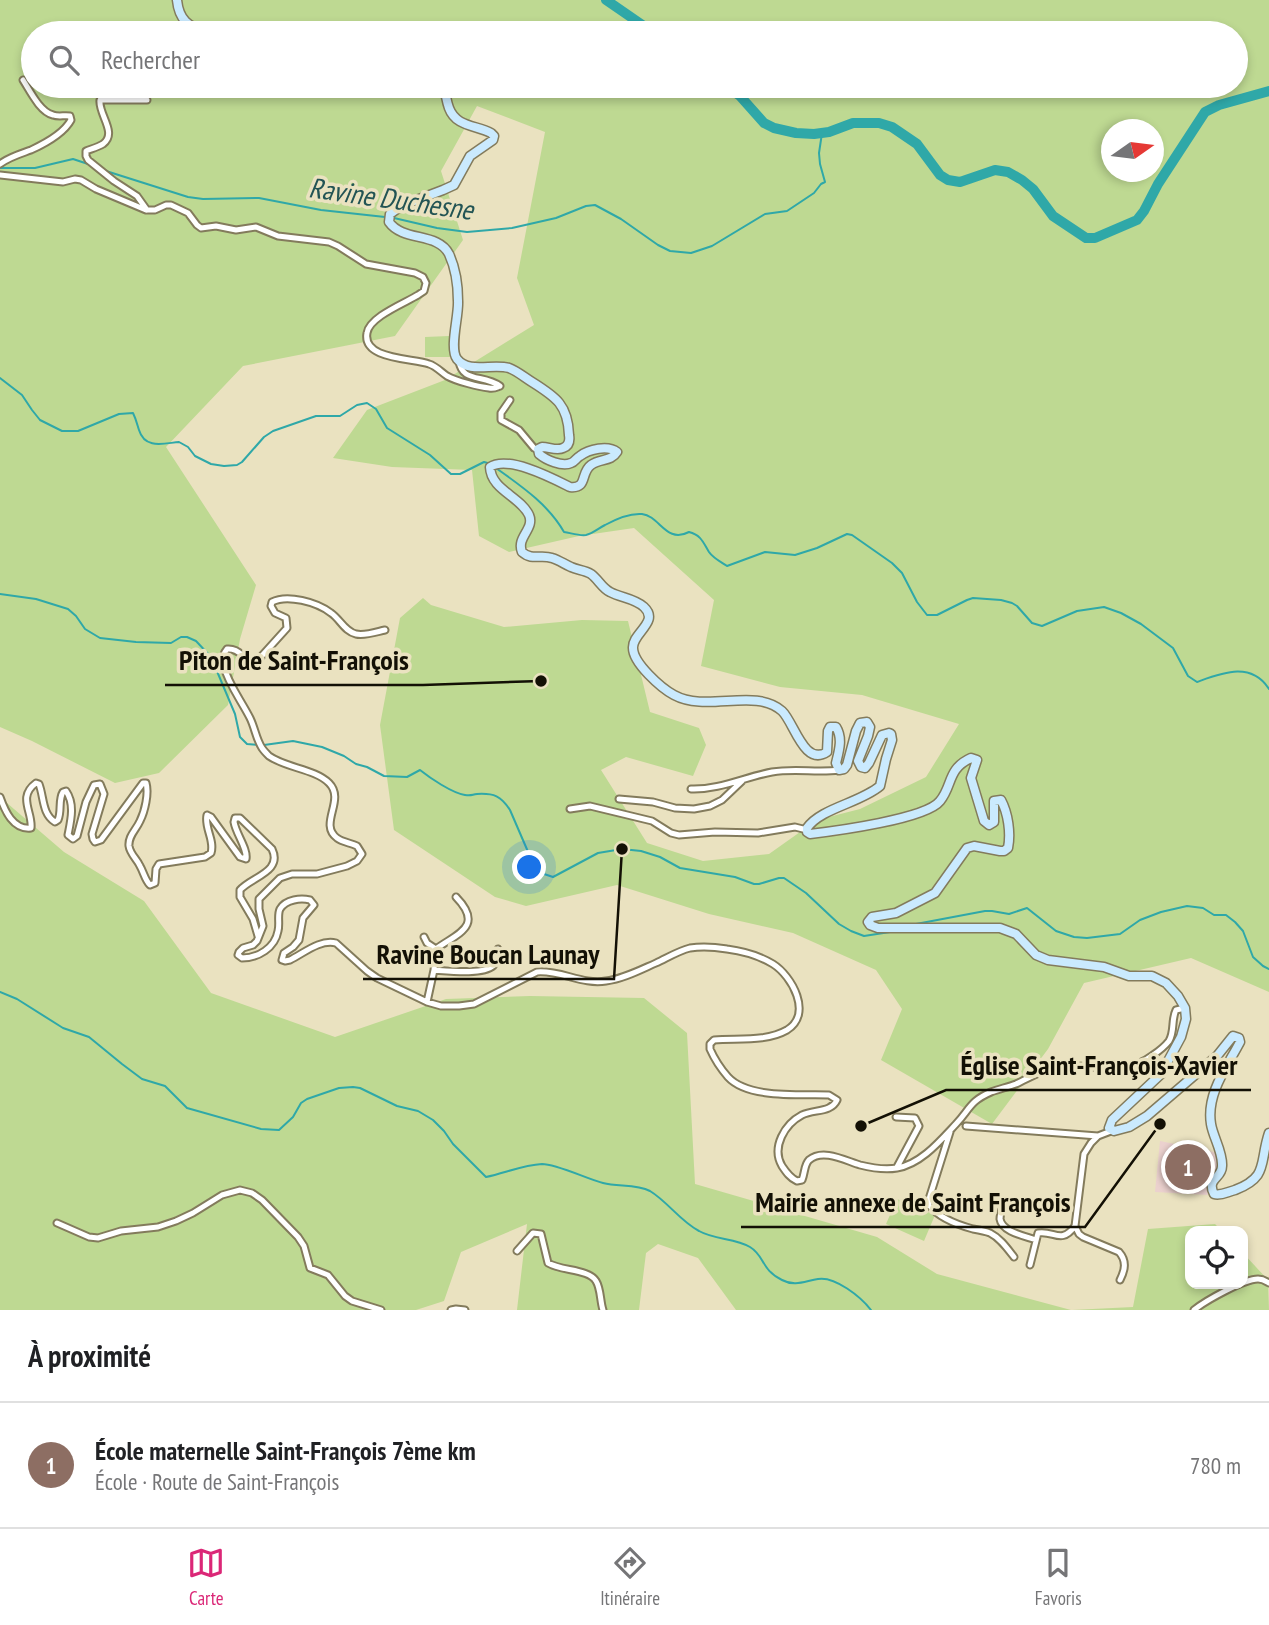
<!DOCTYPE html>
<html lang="fr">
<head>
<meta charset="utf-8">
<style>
	:root { --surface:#fff; --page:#f2f2f2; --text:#202124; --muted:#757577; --line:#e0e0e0; --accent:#db2777 }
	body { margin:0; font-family:"PT Sans Narrow",sans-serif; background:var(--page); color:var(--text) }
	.controls { position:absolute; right:21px; bottom:21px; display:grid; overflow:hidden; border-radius:14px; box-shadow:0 4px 10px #0003 }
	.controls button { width:63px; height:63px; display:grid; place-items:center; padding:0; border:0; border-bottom:2px solid var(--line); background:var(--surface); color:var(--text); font:35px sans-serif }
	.compass { position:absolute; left:1101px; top:119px; width:63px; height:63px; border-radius:50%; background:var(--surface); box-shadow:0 4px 10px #0003; rotate:76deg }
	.you { position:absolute; left:530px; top:868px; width:24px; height:24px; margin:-18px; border:5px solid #fff; border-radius:50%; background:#1a73e8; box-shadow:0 0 0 10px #1a73e833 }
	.badge { display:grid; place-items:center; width:46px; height:46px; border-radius:50%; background:var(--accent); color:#fff; font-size:23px; font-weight:700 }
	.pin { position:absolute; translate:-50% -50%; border:4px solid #fff; box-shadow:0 2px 7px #0006 }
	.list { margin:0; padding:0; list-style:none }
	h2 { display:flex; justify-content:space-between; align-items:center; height:91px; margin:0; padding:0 28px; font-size:30px }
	h2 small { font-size:23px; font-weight:400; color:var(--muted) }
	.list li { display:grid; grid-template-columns:46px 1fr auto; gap:21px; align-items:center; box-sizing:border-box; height:126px; padding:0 28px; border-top:2px solid var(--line) }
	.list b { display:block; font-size:26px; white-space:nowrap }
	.list p { margin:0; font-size:23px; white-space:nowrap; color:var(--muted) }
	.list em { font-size:23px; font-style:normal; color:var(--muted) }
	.icon { flex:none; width:38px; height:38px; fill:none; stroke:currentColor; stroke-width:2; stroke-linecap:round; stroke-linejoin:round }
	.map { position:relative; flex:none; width:1269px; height:1310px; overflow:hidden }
	.search { position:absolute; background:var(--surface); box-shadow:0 4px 10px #0003; left:21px; right:21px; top:21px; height:77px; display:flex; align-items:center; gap:18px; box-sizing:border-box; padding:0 24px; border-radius:38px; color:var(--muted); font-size:26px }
	.sheet { height:217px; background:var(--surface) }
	nav { display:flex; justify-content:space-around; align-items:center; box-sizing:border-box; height:98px; border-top:2px solid var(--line); background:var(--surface); font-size:19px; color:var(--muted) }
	nav a { display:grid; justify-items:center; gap:4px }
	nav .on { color:var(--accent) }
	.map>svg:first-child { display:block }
</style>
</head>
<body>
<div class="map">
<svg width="1269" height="1310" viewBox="0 0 1269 1310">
	<rect width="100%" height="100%" fill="#eae2c0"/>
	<!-- education -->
	<path fill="#ebd1ce" d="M1160,1141L1214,1152L1219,1164L1220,1170L1209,1178L1206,1184L1208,1195L1155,1192Z"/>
	<!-- green -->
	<path fill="#bed992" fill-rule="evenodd" d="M0,0H1269V992L1191,958L1084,983L1048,1049L992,1124L881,1060L902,1009L876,970L793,933L709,914L617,885L526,906L495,897L394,830L380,725L400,618L423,598L431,605L504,627L582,620L628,621L650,712L699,728L706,745L693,776L626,757L601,770L647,843L703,861L769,854L817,820L860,809L926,777L959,724L862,695L780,687L701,666L714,600L634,528L579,536L509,552L479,536L472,470L392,467L333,458L367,410L445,380L534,325L517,278L545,132L477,106L441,171L463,240L395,336L243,366L166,447L256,585L240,639L228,705L159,773L115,783L32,741L0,727ZM33,33H1236V86H33ZM1112,130H1154V172H1112Z
		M449,336L450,357H425V337Z
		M0,797L64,852L144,901L211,993L335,1037L446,999L530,996L644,998L687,1033L695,1184L877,1237L937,1274L1071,1310H736L698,1258L658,1244L646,1253L639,1310H517L527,1224L461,1252L444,1301L416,1310H0Z
		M897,1199L935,1215L924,1241L886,1224Z
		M1215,1224L1222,1231H1190V1284H1243V1253L1268,1280L1269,1310H1072L1133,1307L1148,1229Z"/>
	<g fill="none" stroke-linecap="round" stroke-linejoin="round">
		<!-- stream -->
		<path stroke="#2fa8a8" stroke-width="2" d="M0,168H35L73,159L91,165
			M106,171L188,197L203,199L259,198L321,210L385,217
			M394,218L437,228L467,232L512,228L556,218L586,206L595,205L621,219L658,245L670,251L691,253L712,246L765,214L787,211L814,193L821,184L825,182L820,164L819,153L822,133
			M0,378L22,395L32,410L40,420L62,431H78L119,414L133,413C136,419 137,424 139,430C145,450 165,443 179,442L188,447L195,456L211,464L224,466L237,465L242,462L264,437L273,431L316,416H340L357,405L367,403L376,409L387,428L430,455L451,474H460L484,462L491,464
			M496,468C521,486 548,504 564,532C571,533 579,536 586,535C592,534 599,528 605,525C614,520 630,513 642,514C660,516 666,544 689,532C701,535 703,542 709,552C713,558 721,562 727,566L765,552L795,555L817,548L847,534L852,535L892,563L902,573L917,602L927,615H937L967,600L973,598L1001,600L1012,603L1017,606L1032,623L1042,626L1077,611L1104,607L1121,613L1141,624L1173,648L1188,676L1197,682C1222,673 1251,661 1269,689
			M0,594L36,599L68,609L76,616L85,629L100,638L136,642L171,643L181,637H187L196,641L211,657L235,714L240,737L247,744L259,745
			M264,745L293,741L322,747L344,756L356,764L367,767L384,776L407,777L420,770C430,778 452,793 465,795C471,796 471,795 477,794C494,793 501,796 510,810L535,868L538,872L553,877L598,853L622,849L641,851L660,857L680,868L735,877L754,884H759L779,878H784L806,893L839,924L851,931L864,936L890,932
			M916,924L985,911H992L1009,914L1027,908L1056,931L1074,937L1087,938L1120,934L1140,920L1161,912L1187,906L1203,908L1214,915H1226L1235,922L1243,931L1253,957L1263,966L1269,969
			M0,992L17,999L63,1028L89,1037L122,1064L142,1079L165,1086L187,1108L261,1129L279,1130L293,1117L301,1103L307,1099L339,1088L353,1087L360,1088L397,1106L418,1111L433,1120L444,1131L453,1144L486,1177C505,1173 523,1165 542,1164C557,1164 587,1179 603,1183C618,1187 636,1184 650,1191C668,1202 680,1221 699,1231C715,1240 735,1238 750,1247C765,1256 761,1270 782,1280C795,1287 805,1281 818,1279C835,1276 861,1297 871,1310"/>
		<!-- river -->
		<path stroke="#2fa8a8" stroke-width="10" d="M606,0L654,33
			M726,86L740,96L764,123L774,128L796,133L814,134L829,132L853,123H879L892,127L917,144L940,175L948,180L960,182L995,170L1008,172L1022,180L1033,189L1053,216L1086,238H1095L1137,220L1144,211L1158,184L1205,112L1219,105L1269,91"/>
		<!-- street casing -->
		<g stroke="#837b5c" stroke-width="9">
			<path id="street" d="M147,100H100C98,114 118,133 103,144C98,147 91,149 86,151V156L88,160L114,181L137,196L147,210
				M0,164C9,157 20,154 31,150C44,144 64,133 71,120L70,116C65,115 58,117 53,115C40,112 30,91 23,80
				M0,175L63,182L75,179L81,180L96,189L146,210H155L166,205H171L188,213L197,225L201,228L216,226L236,230L256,227L278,236L329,242L338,246L366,264L415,273L423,277L426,283L424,291L418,295C405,303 369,317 367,333C362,360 413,358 429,364C436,366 441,372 447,376C456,381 479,387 489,388C494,389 495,388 500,386
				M459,361C462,383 483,374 500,386
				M510,400L501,413V420L519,430L534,448L538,450
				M385,630C376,632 365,636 356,634C345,632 340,619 331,613C317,602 287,594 272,602L271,606L275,613L286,618L287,628L259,659L250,660C242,656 237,648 227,649C223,654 222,658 223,664C228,684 241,700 250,718C255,728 256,739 262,748C264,751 267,754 269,756C286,768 315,769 329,783C346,800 318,824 337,838C342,842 351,843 357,846L362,854L357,861L347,866L317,874H292L280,878L259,899V909L263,926L257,941L253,945L243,948L239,952L238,955L242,958C258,958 275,948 278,931C280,924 277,915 280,909C286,899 301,898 310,900L314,905L303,918L299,940L293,947L284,953L282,960L285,961L290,960C304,953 320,939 336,943L367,971L377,978L427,1002L441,1006H459L474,1004L537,972C561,970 582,985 606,981C623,979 640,970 656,963C667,958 678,951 690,948C702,946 715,947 727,949C742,951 760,956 773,964C792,976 813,1014 787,1030C766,1042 738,1038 714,1040L710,1044V1049C714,1058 721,1069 728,1077C748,1099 801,1094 829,1095L837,1100C831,1113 814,1109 802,1115C785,1124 771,1147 782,1166C786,1172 790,1178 797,1181L802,1180C805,1173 804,1165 809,1160C823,1148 846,1161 860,1165C872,1168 885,1170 897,1168C921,1164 940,1141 956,1124C970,1109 970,1101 991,1092C999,1089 1008,1087 1016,1084C1029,1078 1041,1070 1055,1068C1091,1060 1120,1080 1153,1055C1159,1051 1165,1046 1169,1041C1175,1031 1171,1020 1176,1010L1185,1008
				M691,789C719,790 745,777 772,772C795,768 817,773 839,770
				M0,797C5,811 13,830 31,828C33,812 17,797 36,783L39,784C44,797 42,814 55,822L58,820C62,811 58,800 63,792L66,791C75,804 71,820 68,835L73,839L77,836L86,802L94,785L100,784L104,794L92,834L93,839L95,842L101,840L143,783H146C149,793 145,811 140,821C136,830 128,836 129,846C130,854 137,859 140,866C144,873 145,880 150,885L155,883L156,869L159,864L205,857L211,853C215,840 204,828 207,815L211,817L240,857L246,859C248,849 236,834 234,822L235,818H240L272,849C283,872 251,877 240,890V897L253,919L258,936
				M619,799L653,802L675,808L694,809L710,806L722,800L742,781
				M570,809L590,806L652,821L671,833L679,835L715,832L758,833L795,827L807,830
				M424,937L427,943L436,949C456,934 485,927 456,897
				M434,970C448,971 483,975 493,966C497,962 497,955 498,949
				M427,1002L434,970L436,949
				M896,1117L915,1118L919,1126L897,1167
				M966,1126L1098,1136
				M1111,1131L1098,1136L1091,1143L1084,1154L1075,1226L1079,1234L1083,1237L1119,1252C1127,1261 1125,1270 1120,1280
				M950,1132L929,1199V1205C939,1218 958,1225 973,1229C979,1230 985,1231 990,1233C1000,1238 1007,1248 1014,1257
				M1005,1201C1003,1206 1000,1213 1000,1219C1002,1232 1025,1236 1036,1240
				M57,1223L89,1237L98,1238L121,1231L158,1227L176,1221L193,1213L222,1195L240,1190L252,1193L262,1200L298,1237L304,1246L310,1268L328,1275L345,1296L352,1301L381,1310
				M517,1251L533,1233L541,1234L548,1263C561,1271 589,1269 596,1281C601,1289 600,1301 603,1310
				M1030,1265L1038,1233C1054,1230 1061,1245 1075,1226
				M451,1310L456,1309L465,1310
				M1194,1310C1205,1301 1244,1279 1258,1279C1263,1279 1264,1280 1269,1283"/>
		</g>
		<!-- secondary casing -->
		<g stroke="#837b5c" stroke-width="11">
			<path id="secondary" d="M177,0C179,20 188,26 206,33
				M443,86C446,93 446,100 449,108C456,127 476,125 491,133L494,136L493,140L470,156L454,185L443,190L401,206L390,214L389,222C403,242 438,232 449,254C455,267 458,286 458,301C459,316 449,348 457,359C469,374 493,363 509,368C517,371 524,377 532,382C556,397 568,405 569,435C570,441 569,446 563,448C557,451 549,447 542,447L538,449L539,454C546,460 562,467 571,463C575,462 576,458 580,456C589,449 608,445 617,452C611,462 600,458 591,465C580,473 588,489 570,487C552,478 508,455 490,467C491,490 520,496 529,515C535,529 516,537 522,552C532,561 541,554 552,558C559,560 564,564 571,567C577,570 585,570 591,574C598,579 602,588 610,592C621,598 634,598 644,607C660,622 632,633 633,648C633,663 661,688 674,695C707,713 755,687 782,711C794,722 804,767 827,752L828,731L830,727H836C843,738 839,751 836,763L839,770L844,769L847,765L856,731L860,723L867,722L870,727L868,736L858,761L861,767L865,768L869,763L882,735L889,733L891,734L892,740L886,759L880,786C860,803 821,808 807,828V832L810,834C835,831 926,819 940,801C953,785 947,769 971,758L977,760L971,778L984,821L989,825L994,822V801L1001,800C1008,813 1011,833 1008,848L1004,851H1000L974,846L967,848L935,893L896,913L872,917L868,922L870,925L878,928H1000L1016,934L1036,955L1048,960L1104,967L1129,976H1152L1166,983L1178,996L1185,1008L1186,1019L1181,1037L1161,1074L1112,1120L1109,1128L1114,1131L1129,1127L1147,1116L1217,1056L1233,1036L1239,1038L1240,1042C1227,1067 1206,1094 1211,1124C1213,1137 1223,1152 1222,1166C1222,1179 1206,1178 1214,1194C1221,1196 1227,1192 1235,1190C1269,1177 1259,1163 1269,1133"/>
		</g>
		<!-- street -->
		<use href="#street" stroke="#fff" stroke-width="5"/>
		<!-- secondary -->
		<use href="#secondary" stroke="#caeafe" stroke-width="8"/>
	</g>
	<g text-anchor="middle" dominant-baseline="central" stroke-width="7" stroke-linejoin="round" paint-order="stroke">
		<!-- water labels -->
		<g font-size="28" font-style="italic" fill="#235454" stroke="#eae2c0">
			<text transform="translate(391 198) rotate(8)">Ravine Duchesne</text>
		</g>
	</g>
	<!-- callouts -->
	<path fill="none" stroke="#131005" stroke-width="2.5" d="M541 681L423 685H165M622 849L614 979H363M861 1126L946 1090H1251M1160 1124L1085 1227H741"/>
	<g fill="#131005" stroke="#eae2c0" stroke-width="2.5">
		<circle cx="541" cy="681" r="7"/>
		<circle cx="622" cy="849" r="7"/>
		<circle cx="861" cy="1126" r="7"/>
		<circle cx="1160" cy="1124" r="7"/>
	</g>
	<g font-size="28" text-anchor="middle" font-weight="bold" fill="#131005" stroke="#eae2c0" stroke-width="7" stroke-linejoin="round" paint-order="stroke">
		<text x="294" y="670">Piton de Saint-François</text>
		<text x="488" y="964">Ravine Boucan Launay</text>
		<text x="1099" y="1075">Église Saint-François-Xavier</text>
		<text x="913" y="1212">Mairie annexe de Saint François</text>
	</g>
</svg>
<div class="controls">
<button><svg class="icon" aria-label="locate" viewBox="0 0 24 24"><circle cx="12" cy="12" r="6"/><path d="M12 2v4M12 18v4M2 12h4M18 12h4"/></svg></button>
</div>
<svg class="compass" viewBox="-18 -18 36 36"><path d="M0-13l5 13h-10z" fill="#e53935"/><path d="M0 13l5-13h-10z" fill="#757577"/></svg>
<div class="you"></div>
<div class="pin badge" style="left:1188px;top:1167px;background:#8d6e63">1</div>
<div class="search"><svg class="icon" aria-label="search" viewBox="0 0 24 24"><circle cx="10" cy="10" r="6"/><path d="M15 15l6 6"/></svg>Rechercher</div>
</div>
<section class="sheet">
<h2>À proximité<small></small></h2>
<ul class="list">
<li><span class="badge" style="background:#8d6e63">1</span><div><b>École maternelle Saint-François 7ème km</b><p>École · Route de Saint-François</p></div><em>780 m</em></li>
</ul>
</section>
<nav>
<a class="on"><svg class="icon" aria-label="map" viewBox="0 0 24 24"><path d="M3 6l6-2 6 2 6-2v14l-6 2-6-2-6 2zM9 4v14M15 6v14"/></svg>Carte</a>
<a><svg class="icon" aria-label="directions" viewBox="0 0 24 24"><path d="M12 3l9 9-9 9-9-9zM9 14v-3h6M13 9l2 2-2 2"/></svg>Itinéraire</a>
<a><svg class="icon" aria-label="saved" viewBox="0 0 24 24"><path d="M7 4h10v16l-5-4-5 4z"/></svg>Favoris</a>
</nav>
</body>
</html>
